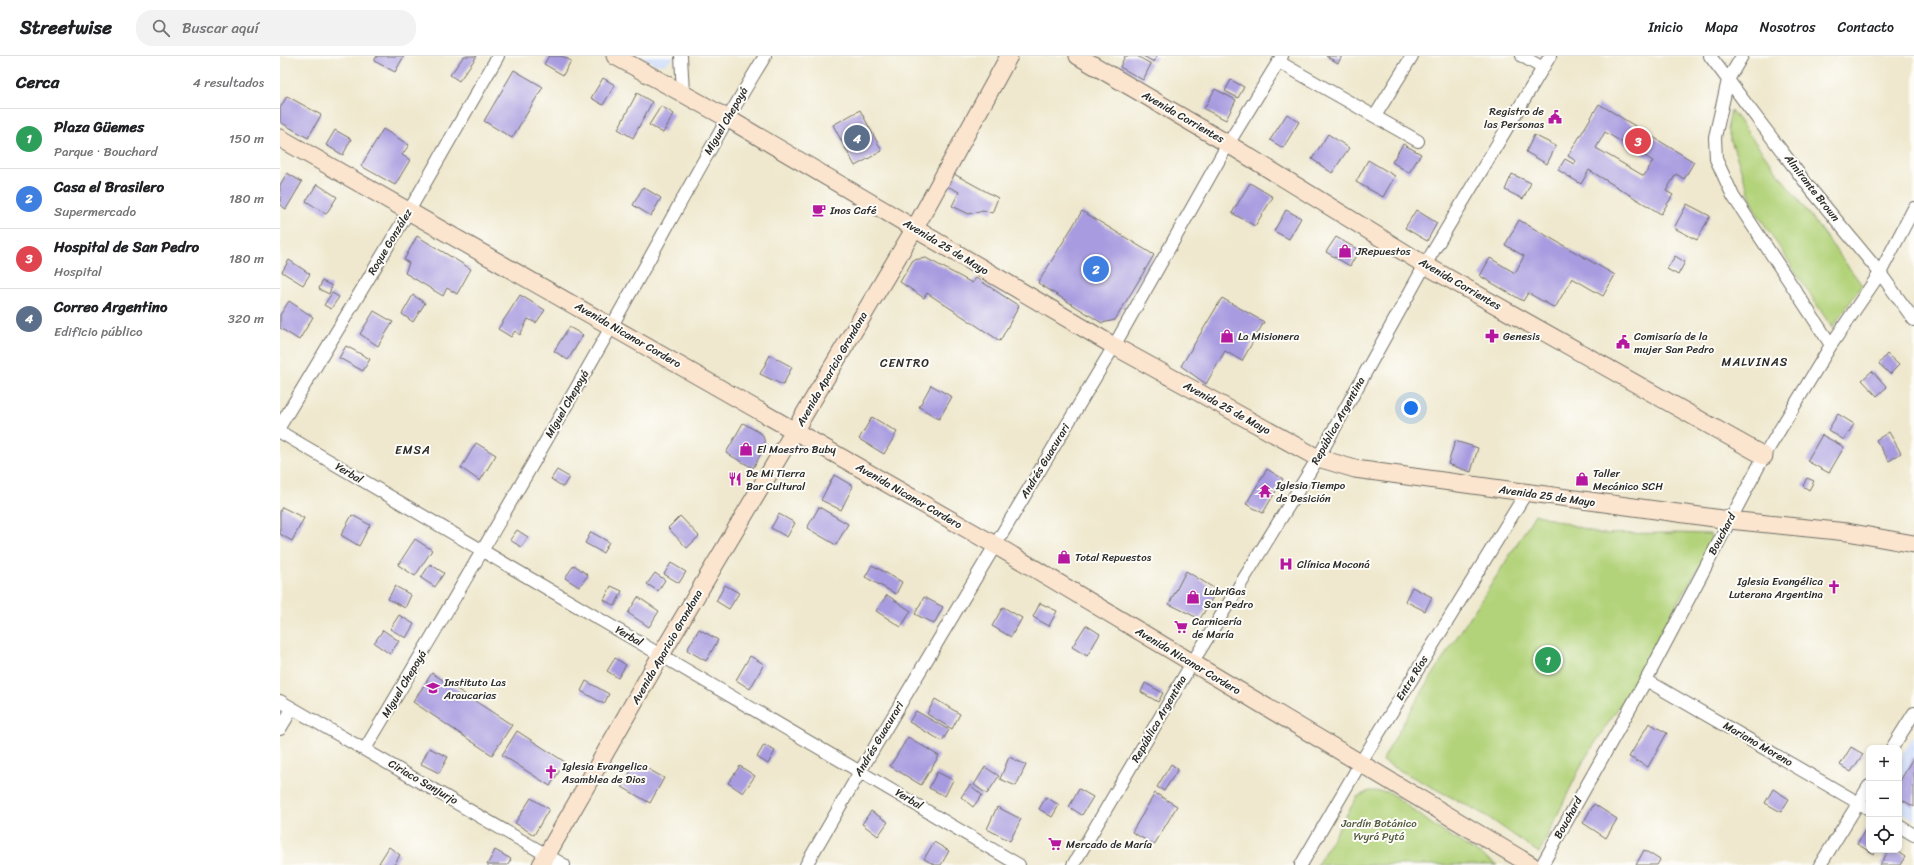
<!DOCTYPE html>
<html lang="es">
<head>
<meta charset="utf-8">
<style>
	:root { --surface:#fff; --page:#f2f2f2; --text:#202124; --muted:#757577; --line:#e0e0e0; --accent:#111827 }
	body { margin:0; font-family:Sriracha,sans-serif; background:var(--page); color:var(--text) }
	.controls { position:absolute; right:12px; bottom:12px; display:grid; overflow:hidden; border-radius:8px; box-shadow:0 2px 6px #0003 }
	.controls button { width:36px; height:36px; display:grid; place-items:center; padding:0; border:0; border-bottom:1px solid var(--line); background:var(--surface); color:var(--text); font:20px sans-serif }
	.you { position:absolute; left:1131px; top:352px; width:14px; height:14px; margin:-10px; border:3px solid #fff; border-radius:50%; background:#1a73e8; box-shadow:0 0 0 6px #1a73e833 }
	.badge { display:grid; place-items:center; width:26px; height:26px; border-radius:50%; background:var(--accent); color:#fff; font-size:13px; font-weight:700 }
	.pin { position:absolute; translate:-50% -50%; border:2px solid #fff; box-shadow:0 1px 4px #0006 }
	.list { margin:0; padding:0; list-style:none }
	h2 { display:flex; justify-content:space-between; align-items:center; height:52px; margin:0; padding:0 16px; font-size:17px }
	h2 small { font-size:13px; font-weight:400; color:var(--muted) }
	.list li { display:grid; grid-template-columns:26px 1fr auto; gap:12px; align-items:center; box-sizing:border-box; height:60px; padding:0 16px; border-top:1px solid var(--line) }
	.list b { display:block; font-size:15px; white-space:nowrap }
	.list p { margin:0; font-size:13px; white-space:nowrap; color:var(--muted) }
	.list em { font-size:13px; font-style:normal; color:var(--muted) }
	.icon { flex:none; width:22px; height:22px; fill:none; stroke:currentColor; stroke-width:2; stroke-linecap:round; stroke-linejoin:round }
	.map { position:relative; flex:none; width:1634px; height:809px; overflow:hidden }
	header { display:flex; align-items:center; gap:24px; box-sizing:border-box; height:56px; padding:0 20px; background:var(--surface); border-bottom:1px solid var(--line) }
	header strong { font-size:19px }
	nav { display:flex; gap:22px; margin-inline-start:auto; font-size:14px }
	.search { width:280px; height:36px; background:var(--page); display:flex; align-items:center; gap:10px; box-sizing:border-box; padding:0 14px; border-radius:16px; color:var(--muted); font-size:15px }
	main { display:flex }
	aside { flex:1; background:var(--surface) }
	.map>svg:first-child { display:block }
</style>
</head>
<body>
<header>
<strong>Streetwise</strong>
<div class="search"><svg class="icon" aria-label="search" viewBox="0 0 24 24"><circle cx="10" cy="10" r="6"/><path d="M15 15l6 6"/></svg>Buscar aquí</div>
<nav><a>Inicio</a><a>Mapa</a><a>Nosotros</a><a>Contacto</a></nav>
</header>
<main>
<aside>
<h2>Cerca<small>4 resultados</small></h2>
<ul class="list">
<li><span class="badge" style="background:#2e9e5b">1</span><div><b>Plaza Güemes</b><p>Parque · Bouchard</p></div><em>150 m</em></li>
<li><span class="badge" style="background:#3f7fe0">2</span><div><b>Casa el Brasilero</b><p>Supermercado</p></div><em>180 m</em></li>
<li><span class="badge" style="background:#e0444e">3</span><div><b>Hospital de San Pedro</b><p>Hospital</p></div><em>180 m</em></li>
<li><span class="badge" style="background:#5c6f8a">4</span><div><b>Correo Argentino</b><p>Edificio público</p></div><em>320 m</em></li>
</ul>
</aside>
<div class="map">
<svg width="1634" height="809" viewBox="0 0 1634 809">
	<rect width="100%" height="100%" fill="#fdfcf7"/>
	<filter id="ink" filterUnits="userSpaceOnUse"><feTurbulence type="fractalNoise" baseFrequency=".025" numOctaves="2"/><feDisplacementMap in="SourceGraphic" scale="8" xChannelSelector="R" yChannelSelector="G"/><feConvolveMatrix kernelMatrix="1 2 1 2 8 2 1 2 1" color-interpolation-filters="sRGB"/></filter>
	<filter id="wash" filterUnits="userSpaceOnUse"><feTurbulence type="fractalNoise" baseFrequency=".012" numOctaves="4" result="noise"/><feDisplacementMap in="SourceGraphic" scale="16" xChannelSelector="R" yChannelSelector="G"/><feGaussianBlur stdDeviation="0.9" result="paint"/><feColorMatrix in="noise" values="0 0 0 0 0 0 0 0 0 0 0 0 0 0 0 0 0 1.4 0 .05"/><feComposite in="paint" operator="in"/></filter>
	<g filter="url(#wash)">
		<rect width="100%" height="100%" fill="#efe8ce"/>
		<!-- built -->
		<path fill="#cddbfa" d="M362,0H393V2L384,9L374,8Z
			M1634,679V764L1619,755V705Z"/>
		<!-- green -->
		<path fill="#b3d37a" stroke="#6f7f52" d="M1451,54L1582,229L1552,272L1475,154L1447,73Z
			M1255,458L1321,478L1390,477L1430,478L1434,487L1402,539L1342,646L1304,704L1259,797L1205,759L1102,705C1148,619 1206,541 1255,458Z
			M1089,735L1109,736L1157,772L1218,809H1037L1077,741Z"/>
		<g id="blocks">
			<!-- building -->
			<path fill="#a89be0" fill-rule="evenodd" d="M97,0H124L115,16L94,5Z
				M184,0H197L179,25L170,19Z
				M269,0H282L291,5L283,19L264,8Z
				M845,0H857L871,8L863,24L840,11Z
				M863,0H877L874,6Z
				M1046,0H1062L1058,7Z
				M234,14L263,31L232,82L204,65Z
				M323,22L335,29L323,49L311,42Z
				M951,24L964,31L958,42L945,35Z
				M935,33L956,44L946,64L924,53Z
				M357,37L372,46L353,82L338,73Z
				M7,40L41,59L28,82L0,66V52Z
				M1319,48L1414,106L1404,123L1396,118L1386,135L1393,139L1381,158L1309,114L1301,128L1278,114L1285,103L1294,108L1296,105L1288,100ZM1325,76L1373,105L1364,120L1316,92Z
				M381,50L394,58L383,77L369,69Z
				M580,54L602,95L575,110L553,69Z
				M1007,58L1019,66L1003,92L990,84Z
				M103,73L129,89L122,99L130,104L115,129L81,110Z
				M55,74L71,83L63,99L46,89Z
				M1048,78L1069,92L1052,117L1032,103Z
				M1254,79L1276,90L1267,108L1246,96Z
				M1123,88L1141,98L1129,117L1112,106Z
				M1088,104L1115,120L1103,141L1076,126Z
				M7,117L22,126L6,153L0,149V129Z
				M674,118L718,142L712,157L703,154L689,158L672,150L679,136L667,130Z
				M1232,118L1251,127L1243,143L1225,134Z
				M970,127L993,141L975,170L952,157Z
				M37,128L57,141L46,158L26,145Z
				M363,131L381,142L371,160L353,149Z
				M1407,148L1430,160L1417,184L1394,172Z
				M1006,154L1021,162L1009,183L994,175Z
				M1136,154L1157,167L1147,185L1125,172Z
				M802,155L874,199L835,264L822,267L758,227Z
				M1239,164L1335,219L1323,240L1292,222L1275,252L1248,237L1243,245L1200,220L1210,202L1235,217L1244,200L1225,189Z
				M137,180L191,213L177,238L167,232L163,240L125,217L129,207L124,204Z
				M1056,181L1079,194L1070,210L1046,196Z
				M1395,200L1405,206L1398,219L1387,213Z
				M646,202L692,227L696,222L739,250L720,285L647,237L644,242L620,226L633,204Z
				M9,204L30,218L23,229L2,216Z
				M42,225L52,230L49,238L39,233Z
				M52,237L59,241L51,253L44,249Z
				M133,239L145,247L133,266L122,258Z
				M240,239L265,254L256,267L248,263L240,279L235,275L231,281L218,273Z
				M942,242L984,266L962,305L945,295L926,328L901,310Z
				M9,245L33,261L19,284L0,272V259Z
				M94,255L113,266L98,290L80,278Z
				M289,271L303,279L288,304L274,295Z
				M66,290L90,303L83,315L59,302Z
				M1607,298L1619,309L1610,318L1599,308Z
				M490,299L512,311L503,329L480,318Z
				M1592,315L1607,331L1597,340L1582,324Z
				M651,329L672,341L659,363L639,351Z
				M1558,358L1574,368L1564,384L1548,374Z
				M592,361L617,376L604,398L579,383Z
				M463,367L482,378L486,389L473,412L446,397Z
				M1609,376L1621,397L1609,405L1596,384Z
				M1542,379L1564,391L1549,417L1527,405Z
				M1175,385L1198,392L1191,416L1168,408Z
				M196,387L216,399L200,425L181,412Z
				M987,413L1003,423L983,457L966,448Z
				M277,414L289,421L283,431L271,423Z
				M554,419L573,430L561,454L541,444Z
				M1527,422L1534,425L1529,434L1523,430Z
				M2,451L24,462L12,485L0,478V455Z
				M539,451L568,468L556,489L527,472Z
				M499,458L515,467L507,481L491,472Z
				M72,459L90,469L79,490L61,479Z
				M400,460L419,480L407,492L388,472Z
				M237,474L248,481L241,491L230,484Z
				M311,476L329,486L323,497L305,487Z
				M135,483L152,494L135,520L118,509Z
				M391,507L406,516L399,527L384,518Z
				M150,508L164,517L155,531L141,522Z
				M294,509L308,519L299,531L285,522Z
				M592,509L622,526L616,538L585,521Z
				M906,515L937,534L920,563L889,548Z
				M375,517L385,524L378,535L367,528Z
				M445,529L459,537L449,553L436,545Z
				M115,530L131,539L125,552L108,543Z
				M331,530L342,535L335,550L324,544Z
				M1132,531L1152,541L1145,555L1125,545Z
				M607,539L631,555L621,571L596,555Z
				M358,541L379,555L369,571L348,557Z
				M644,541L663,551L654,568L635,558Z
				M760,547L777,555L769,570L753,561Z
				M723,551L742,562L731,581L712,570Z
				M119,559L134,568L126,582L110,573Z
				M806,569L820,578L807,600L792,591Z
				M419,573L438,584L426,605L407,594Z
				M103,574L119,585L110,598L94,587Z
				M470,600L484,608L470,633L456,624Z
				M335,602L346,609L338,622L327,615Z
				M152,617L232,669L212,699L133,646Z
				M306,625L329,638L324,648L301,635Z
				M865,627L883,637L878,646L861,636Z
				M655,643L680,658L672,673L647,658Z
				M636,655L669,674L662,685L629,666Z
				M1369,667L1387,677L1368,711L1349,701Z
				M237,675L285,706L270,730L222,699Z
				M628,681L659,700L641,729L610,710Z
				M484,689L495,695L488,708L477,701Z
				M1571,691L1583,698L1571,716L1560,709Z
				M149,692L168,701L159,717L141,708Z
				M1634,700V751L1619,742V727Z
				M729,701L746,709L736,730L720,723Z
				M356,706L384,722L370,747L342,731Z
				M891,708L898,713L884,735L877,731Z
				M460,710L475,720L463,737L448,727Z
				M705,711L719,720L707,738L694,729Z
				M657,716L673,724L665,740L649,732Z
				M690,729L702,739L693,751L681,741Z
				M799,733L813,741L802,759L789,751Z
				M1493,733L1509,743L1501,756L1485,747Z
				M875,737L897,750L874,789L852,776Z
				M766,741L779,749L772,761L759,753Z
				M251,742L269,753L254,779L235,767Z
				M1314,748L1337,763L1326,782L1303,767Z
				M717,751L741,763L730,785L707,773Z
				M591,755L608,766L598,780L582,768Z
				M1585,774L1589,777V794H1596L1594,798L1577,788Z
				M654,786L669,795L661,809H655L644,803Z
				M109,791L120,799L114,809H103L99,807Z
				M215,794L231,803L228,809H207Z
				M1364,794L1380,804L1377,809H1356Z
				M1609,794H1615L1625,801L1620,809H1600Z"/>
		</g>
	</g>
	<g filter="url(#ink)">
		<use href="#blocks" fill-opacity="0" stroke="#706d64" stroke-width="1"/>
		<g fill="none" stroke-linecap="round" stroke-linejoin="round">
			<!-- street casing -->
			<g stroke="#706d64" stroke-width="14">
				<path id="street" d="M401,0L403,37
					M1242,0L1263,12
					M1430,0L1529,131L1600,217L1634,264
					M1462,0L1448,24L1435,81L1436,103L1453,140L1551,289
					M999,6L1138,85
					M1095,60L1132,0
					M0,370L129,155L218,0
					M0,376C245,522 494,663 739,809
					M1366,624L1589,753
					M0,645L284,809
					M0,673L12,653
					M1612,692L1634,657
					M85,693C168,554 250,414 330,273C382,182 430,89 485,0
					M1619,770L1634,779
					M526,809L581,714L834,290L948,88L1002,0
					M793,809L912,607L1038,402L1145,209L1270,0
					M1021,809L1081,706L1246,437
					M1262,809L1366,624L1484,400L1551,289L1600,217L1634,152
					M1540,809L1589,730"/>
			</g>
			<!-- secondary casing -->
			<g stroke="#706d64" stroke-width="19">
				<path id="secondary" d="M335,0L447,62L834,290L1038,402L1075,413L1449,464L1567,476L1634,488
					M798,0L948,88L1145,209L1484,400
					M0,82L715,489L1251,809
					M261,809L381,599L635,172L729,0"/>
			</g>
			<!-- street -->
			<use href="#street" stroke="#fff" stroke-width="12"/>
			<!-- secondary -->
			<use href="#secondary" stroke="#fbe5cf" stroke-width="17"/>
		</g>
	</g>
	<!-- icons -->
	<defs>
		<g id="civic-bare" transform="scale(1.08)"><path d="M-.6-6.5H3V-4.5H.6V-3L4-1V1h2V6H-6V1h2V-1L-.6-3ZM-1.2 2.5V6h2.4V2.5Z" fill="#b5179e" stroke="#fdfcf7" stroke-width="2.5" paint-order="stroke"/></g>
		<g id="cafe-bare" transform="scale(1.08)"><path d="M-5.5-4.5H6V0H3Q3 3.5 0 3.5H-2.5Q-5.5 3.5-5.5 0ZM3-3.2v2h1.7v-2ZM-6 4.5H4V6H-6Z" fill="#b5179e" stroke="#fdfcf7" stroke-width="2.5" paint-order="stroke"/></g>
		<g id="shop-bare" transform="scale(1.08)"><path d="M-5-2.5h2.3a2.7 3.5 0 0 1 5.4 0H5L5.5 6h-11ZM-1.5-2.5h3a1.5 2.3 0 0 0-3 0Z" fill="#b5179e" stroke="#fdfcf7" stroke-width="2.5" paint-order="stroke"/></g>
		<g id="pharmacy-bare" transform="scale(1.08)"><path d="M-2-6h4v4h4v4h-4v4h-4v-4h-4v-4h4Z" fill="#b5179e" stroke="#fdfcf7" stroke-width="2.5" paint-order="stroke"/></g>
		<g id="restaurant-bare" transform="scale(1.08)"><path d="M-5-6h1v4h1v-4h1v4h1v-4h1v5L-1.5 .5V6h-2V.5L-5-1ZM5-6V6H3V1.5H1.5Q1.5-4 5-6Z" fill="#b5179e" stroke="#fdfcf7" stroke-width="2.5" paint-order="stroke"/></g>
		<g id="temple-bare" transform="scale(1.08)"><path d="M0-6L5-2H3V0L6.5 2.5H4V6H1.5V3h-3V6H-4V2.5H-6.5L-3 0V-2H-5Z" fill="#b5179e" stroke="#fdfcf7" stroke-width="2.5" paint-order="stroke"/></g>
		<g id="hospital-bare" transform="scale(1.08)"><path d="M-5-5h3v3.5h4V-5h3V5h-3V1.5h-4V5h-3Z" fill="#b5179e" stroke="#fdfcf7" stroke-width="2.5" paint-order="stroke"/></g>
		<g id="church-bare" transform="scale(1.08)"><path d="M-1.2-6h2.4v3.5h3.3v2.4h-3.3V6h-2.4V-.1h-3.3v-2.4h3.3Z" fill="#b5179e" stroke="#fdfcf7" stroke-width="2.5" paint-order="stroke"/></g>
		<g id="supermarket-bare" transform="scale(1.08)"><path d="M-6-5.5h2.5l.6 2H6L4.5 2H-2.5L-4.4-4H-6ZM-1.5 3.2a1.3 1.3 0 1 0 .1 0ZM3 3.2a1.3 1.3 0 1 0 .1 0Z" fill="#b5179e" stroke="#fdfcf7" stroke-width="2.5" paint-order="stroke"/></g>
		<g id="university-bare" transform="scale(1.08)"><path d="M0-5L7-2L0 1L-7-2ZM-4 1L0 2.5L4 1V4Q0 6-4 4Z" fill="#b5179e" stroke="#fdfcf7" stroke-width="2.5" paint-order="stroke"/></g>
	</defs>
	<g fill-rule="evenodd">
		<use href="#civic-bare" x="1275" y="61"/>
		<use href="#cafe-bare" x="539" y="154"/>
		<use href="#shop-bare" x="1065" y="195"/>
		<use href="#shop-bare" x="947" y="280"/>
		<use href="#pharmacy-bare" x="1212" y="280"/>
		<use href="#civic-bare" x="1343" y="286"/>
		<use href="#shop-bare" x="466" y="393"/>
		<use href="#restaurant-bare" x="455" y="423"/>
		<use href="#shop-bare" x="1302" y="423"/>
		<use href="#temple-bare" x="985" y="435"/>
		<use href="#shop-bare" x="784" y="501"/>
		<use href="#hospital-bare" x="1006" y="508"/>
		<use href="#church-bare" x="1554" y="531"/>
		<use href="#shop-bare" x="913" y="541"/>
		<use href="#supermarket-bare" x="901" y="571"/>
		<use href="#university-bare" x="153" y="632"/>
		<use href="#church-bare" x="271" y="716"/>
		<use href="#supermarket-bare" x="775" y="788"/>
	</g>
	<g text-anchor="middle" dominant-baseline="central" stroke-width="4" stroke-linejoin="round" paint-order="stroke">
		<!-- poi labels -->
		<g font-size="11" fill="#2b2b2b" stroke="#fdfcf7" text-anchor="start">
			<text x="1264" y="55" text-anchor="end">Registro de<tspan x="1264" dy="13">las Personas</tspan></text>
			<text x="550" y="154">Inos Café</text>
			<text x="1076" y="195">JRepuestos</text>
			<text x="958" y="280">La Misionera</text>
			<text x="1223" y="280">Genesis</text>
			<text x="1354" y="280">Comisaría de la<tspan x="1354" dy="13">mujer San Pedro</tspan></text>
			<text x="477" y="393">El Maestro Buby</text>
			<text x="466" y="417">De Mi Tierra<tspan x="466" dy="13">Bar Cultural</tspan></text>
			<text x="1313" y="417">Taller<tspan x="1313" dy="13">Mecánico SCH</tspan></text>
			<text x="996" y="429">Iglesia Tiempo<tspan x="996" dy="13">de Desición</tspan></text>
			<text x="795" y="501">Total Repuestos</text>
			<text x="1017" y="508">Clínica Moconá</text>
			<text x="1543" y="525" text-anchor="end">Iglesia Evangélica<tspan x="1543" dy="13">Luterana Argentina</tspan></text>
			<text x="924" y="535">LubriGas<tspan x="924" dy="13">San Pedro</tspan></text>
			<text x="912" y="565">Carnicería<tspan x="912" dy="13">de María</tspan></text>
			<text x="164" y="626">Instituto Las<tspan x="164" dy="13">Araucarias</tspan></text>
			<text x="282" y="710">Iglesia Evangelica<tspan x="282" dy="13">Asamblea de Dios</tspan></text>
			<text x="786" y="788">Mercado de María</text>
		</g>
		<!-- street labels -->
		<g font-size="11" fill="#2b2b2b" stroke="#fdfcf7">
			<text transform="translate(903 61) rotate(30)">Avenida Corrientes</text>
			<text transform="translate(446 65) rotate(-60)">Miguel Chepoyá</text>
			<text transform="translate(1532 132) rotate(52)">Almirante Brown</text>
			<text transform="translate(110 186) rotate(-59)">Roque González</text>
			<text transform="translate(666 191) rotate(31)">Avenida 25 de Mayo</text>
			<text transform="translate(1180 228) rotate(30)">Avenida Corrientes</text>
			<text transform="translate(348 279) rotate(30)">Avenida Nicanor Cordero</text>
			<text transform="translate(552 313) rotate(-60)">Avenida Aparicio Grondona</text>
			<text transform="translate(287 348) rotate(-60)">Miguel Chepoyá</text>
			<text transform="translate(947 352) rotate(29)">Avenida 25 de Mayo</text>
			<text transform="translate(1058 365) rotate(-61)">República Argentina</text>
			<text transform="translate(765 405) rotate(-59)">Andrés Guacurari</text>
			<text transform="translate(69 417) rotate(31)">Yerbal</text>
			<text transform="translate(629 440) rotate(30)">Avenida Nicanor Cordero</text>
			<text transform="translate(1267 440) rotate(8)">Avenida 25 de Mayo</text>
			<text transform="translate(1442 478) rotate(-62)">Bouchard</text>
			<text transform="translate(349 580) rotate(30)">Yerbal</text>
			<text transform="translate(387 591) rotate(-60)">Avenida Aparicio Grondona</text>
			<text transform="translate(908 605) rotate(31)">Avenida Nicanor Cordero</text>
			<text transform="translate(1132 622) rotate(-58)">Entre Ríos</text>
			<text transform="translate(124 628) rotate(-59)">Miguel Chepoyá</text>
			<text transform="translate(879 663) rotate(-60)">República Argentina</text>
			<text transform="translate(599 683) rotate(-59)">Andrés Guacurari</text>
			<text transform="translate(1478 688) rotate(30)">Mariano Moreno</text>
			<text transform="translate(143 726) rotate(30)">Ciriaco Sanjurjo</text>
			<text transform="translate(629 743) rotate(31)">Yerbal</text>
			<text transform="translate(1288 762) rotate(-61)">Bouchard</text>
		</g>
		<!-- park labels -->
		<g font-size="11" fill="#545d43" stroke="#fdfcf7">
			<text x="1099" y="767">Jardín Botánico<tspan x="1099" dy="13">Yvyrá Pytá</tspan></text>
		</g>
		<!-- neighbourhood labels -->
		<g font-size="12" letter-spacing="1" fill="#2b2b2b" stroke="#fdfcf7">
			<text x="1475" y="306">MALVINAS</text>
			<text x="625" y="307">CENTRO</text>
			<text x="133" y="394">EMSA</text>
		</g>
	</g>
</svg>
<div class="controls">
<button>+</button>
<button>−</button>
<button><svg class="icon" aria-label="locate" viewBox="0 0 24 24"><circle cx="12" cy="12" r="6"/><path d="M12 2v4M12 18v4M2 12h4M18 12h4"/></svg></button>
</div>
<div class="you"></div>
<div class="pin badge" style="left:1268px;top:604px;background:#2e9e5b">1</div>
<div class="pin badge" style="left:816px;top:213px;background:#3f7fe0">2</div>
<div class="pin badge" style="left:1358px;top:85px;background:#e0444e">3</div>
<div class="pin badge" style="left:577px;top:82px;background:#5c6f8a">4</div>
</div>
</main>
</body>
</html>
